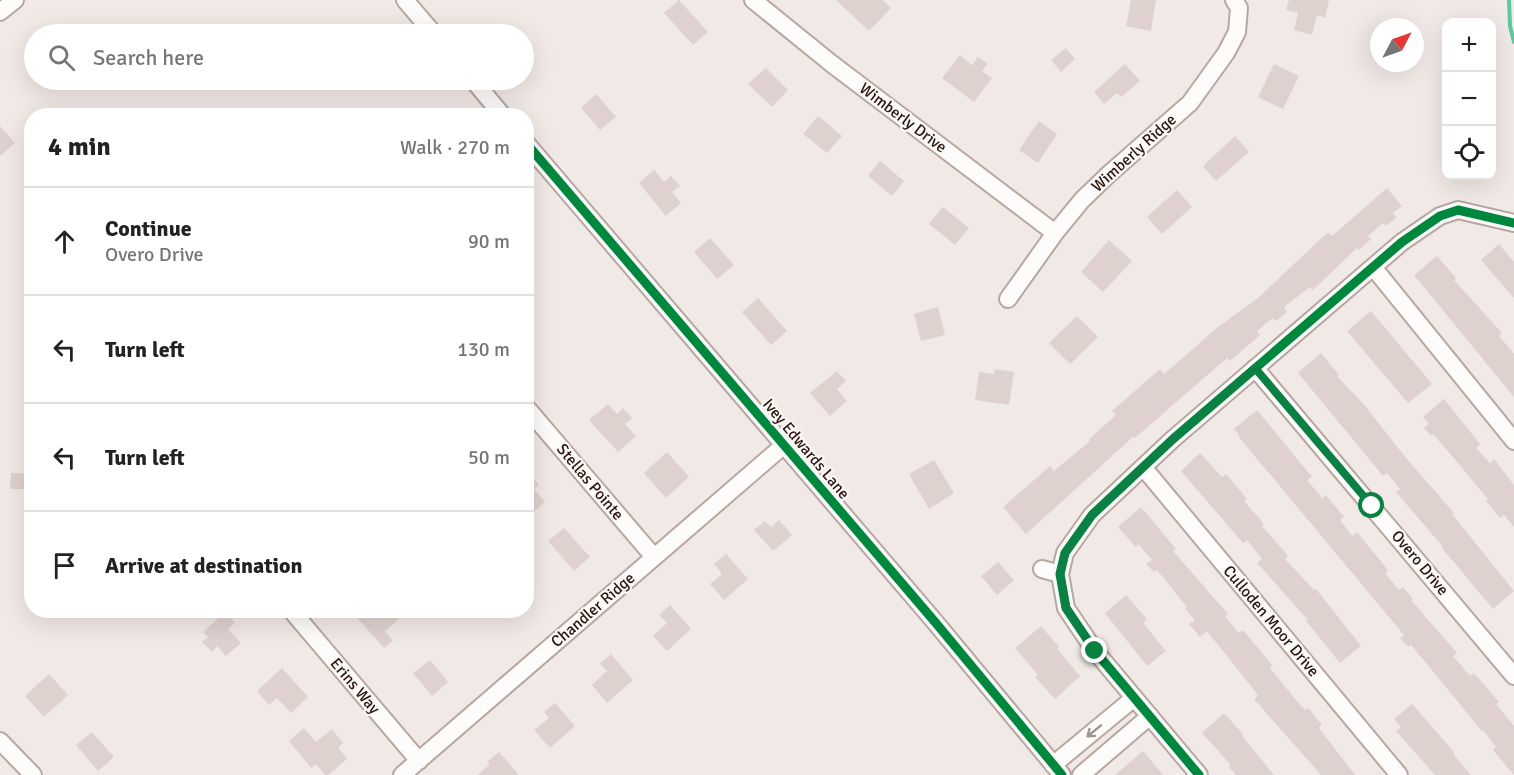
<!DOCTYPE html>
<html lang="en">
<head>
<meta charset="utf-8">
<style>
	:root { --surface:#fff; --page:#f2f2f2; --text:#222; --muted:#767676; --line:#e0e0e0 }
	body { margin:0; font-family:Signika,sans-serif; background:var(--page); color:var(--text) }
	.controls { position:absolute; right:18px; top:18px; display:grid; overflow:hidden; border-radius:12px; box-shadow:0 6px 24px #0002 }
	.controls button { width:54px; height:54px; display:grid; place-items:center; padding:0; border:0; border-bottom:2px solid var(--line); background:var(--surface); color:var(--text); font:30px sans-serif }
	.compass { position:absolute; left:1370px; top:18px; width:54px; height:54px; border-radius:50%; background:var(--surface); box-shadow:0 6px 24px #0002; rotate:49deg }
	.stop { position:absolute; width:18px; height:18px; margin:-14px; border:4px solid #0b8043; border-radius:50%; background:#fff }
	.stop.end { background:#0b8043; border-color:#fff; box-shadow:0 2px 6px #0008 }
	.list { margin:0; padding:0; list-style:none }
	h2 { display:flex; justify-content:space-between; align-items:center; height:78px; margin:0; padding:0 24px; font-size:26px }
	h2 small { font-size:20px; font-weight:400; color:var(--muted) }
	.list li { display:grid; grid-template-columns:39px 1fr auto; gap:18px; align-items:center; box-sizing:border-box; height:108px; padding:0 24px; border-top:2px solid var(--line) }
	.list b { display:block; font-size:22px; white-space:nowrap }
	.list p { margin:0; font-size:20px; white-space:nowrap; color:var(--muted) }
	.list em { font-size:20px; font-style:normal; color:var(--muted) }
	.icon { flex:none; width:33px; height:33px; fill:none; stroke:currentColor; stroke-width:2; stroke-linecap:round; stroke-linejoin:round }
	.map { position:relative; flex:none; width:1514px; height:775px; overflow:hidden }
	.search { position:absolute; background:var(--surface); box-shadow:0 6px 24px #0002; left:24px; top:24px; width:510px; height:66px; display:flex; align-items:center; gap:15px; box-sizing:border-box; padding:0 21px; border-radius:33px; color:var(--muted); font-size:22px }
	.panel { position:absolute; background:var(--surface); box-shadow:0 6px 24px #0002; left:24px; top:108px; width:510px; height:510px; border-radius:24px }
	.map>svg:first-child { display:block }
</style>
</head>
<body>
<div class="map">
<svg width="1514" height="775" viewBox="0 0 1514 775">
	<rect width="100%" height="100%" fill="#f1e9e6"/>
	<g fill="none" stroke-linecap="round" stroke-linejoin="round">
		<!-- stream -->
		<path stroke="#5dc79f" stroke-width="4" d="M1509,0L1510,26L1514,42"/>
	</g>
	<!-- building -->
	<path fill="#dfd1ce" d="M679,0L708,32L693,45L664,13Z
		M836,0H883L891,8L869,31Z
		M1131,0H1156L1151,31L1126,26Z
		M1289,0H1329L1325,18L1317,15L1312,35L1294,30L1298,13L1286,10Z
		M1066,48L1075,59L1061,72L1051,60Z
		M960,55L972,65L978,57L988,64L982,71L992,78L974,102L942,78Z
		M1125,64L1140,81L1121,97L1117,93L1104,104L1094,92Z
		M1274,64L1299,76L1283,109L1258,97Z
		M766,68L788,90L772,107L748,84Z
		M596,94L616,117L600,130L581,108Z
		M818,116L842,136L827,153L803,134Z
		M1039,121L1057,134L1038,163L1019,150Z
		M0,126L15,143L0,156Z
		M1235,136L1249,152L1216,181L1203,166Z
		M880,161L904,181L892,196L868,176Z
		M654,170L664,182L671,176L680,186L672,192L681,203L666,216L639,183Z
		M1387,188L1402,206L1393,213L1397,217L1386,226L1383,223L1368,236L1371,239L1359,250L1357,248L1313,290L1310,287L1284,307L1287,312L1276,321L1273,318L1257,331L1260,335L1230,361L1227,358L1135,438L1134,436L1026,534L1003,507L1050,466L1054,471L1090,441L1089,439L1116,415L1112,411L1160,369L1164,374L1218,327L1257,299L1328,232L1332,236Z
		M1177,190L1192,207L1162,234L1147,217Z
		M943,207L969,228L955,245L929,224Z
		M710,238L734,265L717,279L694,252Z
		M1109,240L1132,261L1103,292L1081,272Z
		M1499,244L1514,262V298L1481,260Z
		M1437,256L1456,278L1454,280L1502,333L1499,336L1514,354V397L1414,275Z
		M758,298L787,331L771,345L742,312Z
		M938,307L945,335L921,341L914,314Z
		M1371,311L1432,384L1408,403L1347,331Z
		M1077,316L1098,337L1070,364L1049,343Z
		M1321,353L1339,375L1337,376L1366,407L1406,458L1454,513L1452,514L1514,591L1493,609L1442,548L1443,547L1396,492L1400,489L1387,473L1383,476L1298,373Z
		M995,369L1014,372L1009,405L975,400L979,372L994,374Z
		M837,371L846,381L837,389L847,401L830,416L810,393Z
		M1444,399L1480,444L1476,448L1490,463L1494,459L1514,485V527L1504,515L1500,518L1486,501L1488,499L1458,463L1433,434L1431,436L1424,428L1429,424L1423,417Z
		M608,404L617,414L623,408L632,418L625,424L636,436L618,452L589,420Z
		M1257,410L1312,477L1307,480L1322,498L1326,495L1344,517L1340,520L1352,536L1357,532L1388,570L1385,573L1399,590L1403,587L1413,599L1411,600L1457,653L1453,656L1470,676L1474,673L1499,702L1496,704L1514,726V775L1493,750L1496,747L1483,730L1482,731L1411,645L1408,647L1400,638L1404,635L1238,436L1239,435L1234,429Z
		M667,452L689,477L666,498L644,473Z
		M1200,453L1222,477L1226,474L1247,499L1244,501L1264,524L1262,526L1288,556L1285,559L1314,590L1316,589L1361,646L1340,663L1306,621L1308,620L1257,563L1262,559L1247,540L1243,543L1181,471Z
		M934,460L954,493L929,509L909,474Z
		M526,471L539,485L534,489L545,502L526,518Z
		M11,473L32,474V489H10Z
		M1141,507L1176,549L1173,551L1228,614L1225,616L1239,633L1243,630L1272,665L1270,668L1295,699L1305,710L1308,708L1322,725L1319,728L1355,775H1321L1254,699L1258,695L1207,631L1200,637L1189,624L1195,620L1185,608L1187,607L1157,570L1154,572L1146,564L1152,560L1138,544L1136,547L1118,527Z
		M779,520L792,535L773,551L754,530L765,521L771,527Z
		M564,528L590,557L574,571L548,541Z
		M726,554L748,579L724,600L710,584L722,574L714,564Z
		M998,562L1014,580L997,595L981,576Z
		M1126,595L1147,619L1143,623L1166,651L1147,666L1105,613Z
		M670,605L691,629L667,651L653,636L667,623L659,615Z
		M350,610H395L401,617L385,631L393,641L384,648Z
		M225,612L235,623L228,629L241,643L226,656L217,646L212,652L202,642L208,637L203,632Z
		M1041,626L1059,647L1057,649L1080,676L1055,699L1035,677L1038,675L1015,648Z
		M611,654L633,680L607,703L592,685L607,671L600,664Z
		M430,660L448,682L432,696L413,673Z
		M282,668L308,697L291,713L277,698L269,705L257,691Z
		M49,674L68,695L44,717L25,696Z
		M555,703L575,726L550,748L534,730L549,718L544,712Z
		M1412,704L1455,753L1453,754L1471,775H1435L1396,731L1401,727L1394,719Z
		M1224,713L1243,734L1242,736L1274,775H1236L1229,767L1231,765L1202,733Z
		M304,728L316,742L332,729L343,743L338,747L347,759L328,775H325L316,764L311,768L289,741Z
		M92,732L114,757L98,771L76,745Z
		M1143,751L1163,775H1115Z
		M499,752L519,775H478L490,764L487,762Z"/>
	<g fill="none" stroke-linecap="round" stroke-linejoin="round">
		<!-- street casing -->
		<g stroke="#b7a7a1" stroke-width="20">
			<path id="street" d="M405,0L434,34
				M753,0L832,64L1055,233
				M0,12L15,0
				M473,80L503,116
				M526,143L935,622L1062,775
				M1373,267L1514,441
				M1008,299L1055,233L1082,200L1109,174L1190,103L1226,53L1237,32L1239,8L1234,0
				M1255,368L1514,676
				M526,407L654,557
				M1143,467L1399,775
				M1042,569L1060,574
				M291,610L419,761
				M0,741L33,775
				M1053,765L1134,698
				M402,775L783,446
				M1081,775L1150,716
				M1199,775L1095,651L1066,608L1060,574L1065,553L1092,515L1173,439L1402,242L1440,216L1458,210L1514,223"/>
		</g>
		<!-- street -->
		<use href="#street" stroke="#fdfcfb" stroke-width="16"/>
		<!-- cycleway casing -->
		<g stroke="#f8f8f8" stroke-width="13">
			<path id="cycleway" d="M526,143L935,622L1062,775
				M1199,775L1095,651L1066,608L1060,574L1065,553L1092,515L1173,439L1402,242L1440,216L1458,210L1514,223"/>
		</g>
		<!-- cycleway -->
		<use href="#cycleway" stroke="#00873e" stroke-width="9"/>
	</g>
	<!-- one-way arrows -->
	<defs><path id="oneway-shaft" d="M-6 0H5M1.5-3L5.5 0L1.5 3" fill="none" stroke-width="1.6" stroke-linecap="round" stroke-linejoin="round" transform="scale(1.5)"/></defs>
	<use stroke="#9f938e" href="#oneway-shaft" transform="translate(1094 731) rotate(141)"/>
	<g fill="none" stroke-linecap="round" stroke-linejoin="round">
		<!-- route -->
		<path stroke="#0b8043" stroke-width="8" d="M1095,651L1066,608L1060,574L1065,553L1092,515L1173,439L1255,368L1372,506"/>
	</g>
	<g text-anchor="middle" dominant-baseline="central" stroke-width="4.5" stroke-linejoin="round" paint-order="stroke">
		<!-- street labels -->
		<g font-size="16" fill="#2c1309" stroke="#f8f8f8">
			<text transform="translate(903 118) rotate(37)">Wimberly Drive</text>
			<text transform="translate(1134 153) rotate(-42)">Wimberly Ridge</text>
			<text transform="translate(806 449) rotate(50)">Ivey Edwards Lane</text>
			<text transform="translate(590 482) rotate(50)">Stellas Pointe</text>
			<text transform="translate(1420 563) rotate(50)">Overo Drive</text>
			<text transform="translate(593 610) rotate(-41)">Chandler Ridge</text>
			<text transform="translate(1271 621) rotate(50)">Culloden Moor Drive</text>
			<text transform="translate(355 686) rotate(50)">Erins Way</text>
		</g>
	</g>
</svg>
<div class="controls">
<button>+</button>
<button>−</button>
<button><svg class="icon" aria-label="locate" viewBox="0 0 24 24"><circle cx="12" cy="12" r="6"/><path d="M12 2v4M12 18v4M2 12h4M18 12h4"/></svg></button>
</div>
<svg class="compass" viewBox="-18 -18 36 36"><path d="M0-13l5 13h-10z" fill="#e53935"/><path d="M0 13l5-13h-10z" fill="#767676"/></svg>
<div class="stop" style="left:1372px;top:506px"></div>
<div class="stop end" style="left:1095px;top:651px"></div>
<div class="search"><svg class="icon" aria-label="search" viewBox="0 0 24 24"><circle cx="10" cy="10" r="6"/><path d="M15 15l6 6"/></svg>Search here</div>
<section class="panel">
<h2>4 min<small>Walk · 270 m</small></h2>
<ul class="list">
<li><svg class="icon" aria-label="ahead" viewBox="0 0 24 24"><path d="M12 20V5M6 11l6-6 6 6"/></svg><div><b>Continue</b><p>Overo Drive</p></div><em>90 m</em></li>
<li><svg class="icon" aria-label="left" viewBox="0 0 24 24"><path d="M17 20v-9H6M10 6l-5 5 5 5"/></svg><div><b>Turn left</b></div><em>130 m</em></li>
<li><svg class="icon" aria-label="left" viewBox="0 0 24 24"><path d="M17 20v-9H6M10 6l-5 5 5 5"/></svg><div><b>Turn left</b></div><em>50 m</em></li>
<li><svg class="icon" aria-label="arrive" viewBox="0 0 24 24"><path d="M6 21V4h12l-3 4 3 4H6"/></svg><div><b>Arrive at destination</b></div></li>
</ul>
</section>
</div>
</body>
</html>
